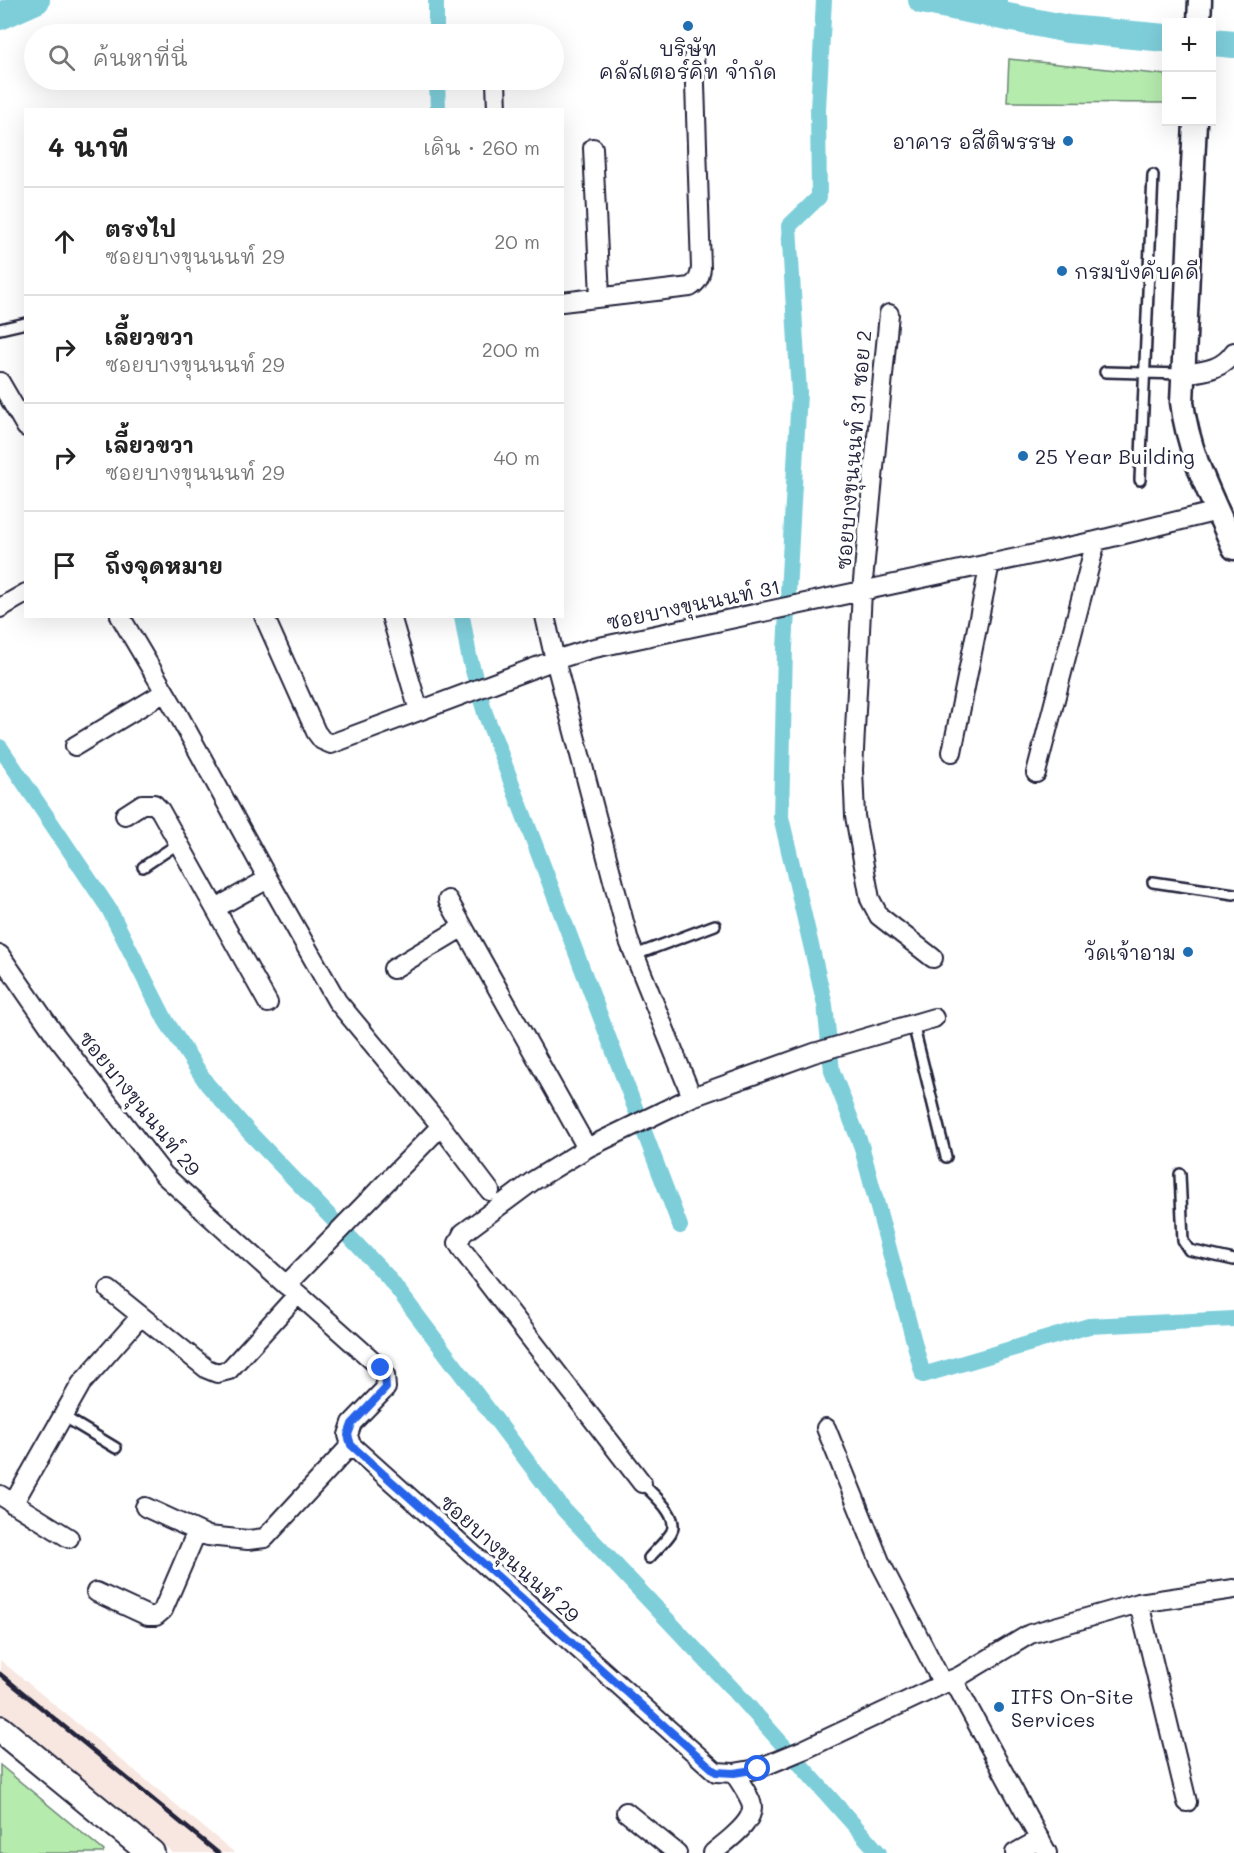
<!DOCTYPE html>
<html lang="th">
<head>
<meta charset="utf-8">
<style>
	:root { --surface:#fff; --page:#f6f6f6; --text:#222; --muted:#767676; --line:#e0e0e0 }
	body { margin:0; font-family:Mali,"Playpen Sans Thai",sans-serif; background:var(--page); color:var(--text) }
	.controls { position:absolute; right:18px; top:18px; display:grid; overflow:hidden; border-radius:0px; box-shadow:0 6px 24px #0002 }
	.controls button { width:54px; height:54px; display:grid; place-items:center; padding:0; border:0; border-bottom:2px solid var(--line); background:var(--surface); color:var(--text); font:30px sans-serif }
	.stop { position:absolute; width:18px; height:18px; margin:-14px; border:4px solid #2563eb; border-radius:50%; background:#fff }
	.stop.end { background:#2563eb; border-color:#fff; box-shadow:0 2px 6px #0008 }
	.list { margin:0; padding:0; list-style:none }
	h2 { display:flex; justify-content:space-between; align-items:center; height:78px; margin:0; padding:0 24px; font-size:26px }
	h2 small { font-size:20px; font-weight:400; color:var(--muted) }
	.list li { display:grid; grid-template-columns:39px 1fr auto; gap:18px; align-items:center; box-sizing:border-box; height:108px; padding:0 24px; border-top:2px solid var(--line) }
	.list b { display:block; font-size:22px; white-space:nowrap }
	.list p { margin:0; font-size:20px; white-space:nowrap; color:var(--muted) }
	.list em { font-size:20px; font-style:normal; color:var(--muted) }
	.icon { flex:none; width:33px; height:33px; fill:none; stroke:currentColor; stroke-width:2; stroke-linecap:round; stroke-linejoin:round }
	.map { position:relative; flex:none; width:1234px; height:1853px; overflow:hidden }
	.search { position:absolute; background:var(--surface); box-shadow:0 6px 24px #0002; left:24px; top:24px; width:540px; height:66px; display:flex; align-items:center; gap:15px; box-sizing:border-box; padding:0 21px; border-radius:33px; color:var(--muted); font-size:22px }
	.panel { position:absolute; background:var(--surface); box-shadow:0 6px 24px #0002; left:24px; top:108px; width:540px; height:510px; border-radius:0px }
	.map>svg:first-child { display:block }
</style>
</head>
<body>
<div class="map">
<svg width="1234" height="1853" viewBox="0 0 1234 1853">
	<rect width="100%" height="100%" fill="#fff"/>
	<filter id="ink" filterUnits="userSpaceOnUse"><feTurbulence type="fractalNoise" baseFrequency=".0167" numOctaves="2"/><feDisplacementMap in="SourceGraphic" scale="12" xChannelSelector="R" yChannelSelector="G"/><feConvolveMatrix kernelMatrix="1 2 1 2 8 2 1 2 1" color-interpolation-filters="sRGB"/></filter>
	<g filter="url(#ink)">
		<!-- built -->
		<path fill="#f7e7e0" d="M0,1660L235,1853H173L0,1711Z"/>
		<!-- green -->
		<path fill="#b6ebae" stroke="#6c8674" stroke-width="1.5" d="M1009,59L1166,75V103L1007,102Z
			M0,1765L104,1851L103,1853H0Z"/>
		<g fill="none" stroke-linecap="round" stroke-linejoin="round">
			<!-- canal -->
			<path stroke="#7eceda" stroke-width="16" d="M436,0V34
				M824,0L818,109L819,197L789,226L799,393L785,648L781,817L825,1005L832,1071L861,1145L923,1375L1089,1326L1234,1319
				M999,0L1000,15
				M437,80L438,110
				M462,616L469,656L485,713L680,1226
				M0,747L109,909L166,1021L207,1084L249,1132L388,1277L564,1510L743,1700L879,1853"/>
			<!-- river -->
			<path stroke="#7eceda" stroke-width="28" d="M922,0L1068,29L1166,38
				M0,16L36,0
				M1212,42L1234,44"/>
			<!-- service casing -->
			<g stroke="#22223b" stroke-width="14">
				<path id="service" d="M0,329L26,323
					M1105,372L1183,374
					M1140,480L1153,175
					M143,867L179,843
					M1153,882L1234,894
					M635,955L715,925
					M913,1024L946,1157
					M1180,1174L1183,1241L1189,1250L1234,1260
					M63,1416L116,1448
					M642,1483C652,1494 681,1516 671,1533C665,1542 656,1550 649,1558"/>
			</g>
			<!-- minor casing -->
			<g stroke="#22223b" stroke-width="22">
				<path id="minor" d="M496,81L497,110
					M593,148L600,296
					M562,302L690,287C698,282 700,277 701,268L694,54
					M889,314L862,591L853,770L855,816L870,899L879,916L933,958
					M1183,374C1204,371 1222,370 1234,352
					M0,382L26,427
					M0,608L26,593
					M120,616L178,714L268,879L337,1001L441,1126L490,1191
					M264,616L316,732L322,740L331,744L555,660L590,649L1096,541L1218,511
					M391,616L419,711
					M545,616L555,660L629,941L692,1097
					M75,746L165,692
					M952,752L990,563
					M1036,773L1096,541
					M125,815L142,804H154L160,810L268,1003
					M448,900L587,1148
					M216,908L268,879
					M0,955L56,1036L164,1175L286,1285L298,1294L381,1368L385,1375L386,1388L352,1423L348,1435L351,1445L716,1772L734,1773L757,1769L803,1750L960,1676L1030,1634L1139,1603L1234,1589
					M393,969L463,927
					M286,1285L441,1126
					M109,1290L207,1369L217,1373L229,1370L298,1294
					M826,1428L881,1564L943,1684
					M642,1483L463,1251L458,1243L463,1233L533,1181L587,1148L692,1097L814,1053L934,1018
					M0,1495L69,1538
					M13,1504L81,1384L140,1317
					M145,1507L208,1536L248,1540L265,1538L351,1445
					M96,1592L148,1616H156L163,1610L197,1531
					M1139,1603L1187,1802
					M953,1679L1047,1853
					M626,1812L677,1853
					M713,1853C725,1842 758,1821 751,1802C747,1792 740,1782 734,1773
					M1015,1853L1040,1839"/>
			</g>
			<!-- tertiary casing -->
			<g stroke="#22223b" stroke-width="27">
				<path id="tertiary" d="M1199,22L1200,0
					M1195,122L1182,402C1188,454 1213,500 1234,548"/>
			</g>
			<!-- secondary casing -->
			<g stroke="#22223b" stroke-width="30">
				<path id="secondary" d="M0,1729L151,1853"/>
			</g>
			<!-- service -->
			<use href="#service" stroke="#fff" stroke-width="9"/>
			<!-- minor -->
			<use href="#minor" stroke="#fff" stroke-width="18"/>
			<!-- tertiary -->
			<use href="#tertiary" stroke="#fff" stroke-width="22"/>
			<!-- secondary -->
			<use href="#secondary" stroke="#fff" stroke-width="26"/>
			<!-- rail -->
			<path stroke="#22223b" stroke-width="4.5" d="M0,1674L218,1853"/>
		</g>
	</g>
	<g fill="none" stroke-linecap="round" stroke-linejoin="round" filter="url(#ink)">
		<!-- route -->
		<path stroke="#2563eb" stroke-width="8" d="M381,1368L385,1375L386,1388L352,1424L348,1435L351,1445L716,1772L734,1773L758,1769"/>
	</g>
	<!-- markers -->
	<g fill="#1f6fb2" stroke="#fff" stroke-width="2">
		<circle cx="688" cy="26" r="6"/>
		<circle cx="1068" cy="141" r="6"/>
		<circle cx="1062" cy="271" r="6"/>
		<circle cx="1023" cy="456" r="6"/>
		<circle cx="1188" cy="952" r="6"/>
		<circle cx="999" cy="1707" r="6"/>
	</g>
	<g text-anchor="middle" dominant-baseline="central" stroke-width="6" stroke-linejoin="round" paint-order="stroke">
		<!-- poi labels -->
		<g font-size="20" fill="#22223b" stroke="#fff" text-anchor="start">
			<text x="688" y="48" text-anchor="middle">บริษัท<tspan x="688" dy="23">คลัสเตอร์คิท จำกัด</tspan></text>
			<text x="1056" y="141" text-anchor="end">อาคาร อสีติพรรษ</text>
			<text x="1074" y="271">กรมบังคับคดี</text>
			<text x="1035" y="456">25 Year Building</text>
			<text x="1176" y="952" text-anchor="end">วัดเจ้าอาม</text>
			<text x="1011" y="1696">ITFS On-Site<tspan x="1011" dy="23">Services</tspan></text>
		</g>
		<!-- street labels -->
		<g font-size="20" fill="#22223b" stroke="#fff">
			<text transform="translate(853 450) rotate(-85)">ซอยบางขุนนนท์ 31 ซอย 2</text>
			<text transform="translate(693 604) rotate(-12)">ซอยบางขุนนนท์ 31</text>
			<text transform="translate(140 1103) rotate(51)">ซอยบางขุนนนท์ 29</text>
			<text transform="translate(510 1558) rotate(42)">ซอยบางขุนนนท์ 29</text>
		</g>
	</g>
</svg>
<div class="controls">
<button>+</button>
<button>−</button>
</div>
<div class="stop" style="left:758px;top:1769px"></div>
<div class="stop end" style="left:381px;top:1368px"></div>
<div class="search"><svg class="icon" aria-label="search" viewBox="0 0 24 24"><circle cx="10" cy="10" r="6"/><path d="M15 15l6 6"/></svg>ค้นหาที่นี่</div>
<section class="panel">
<h2>4 นาที<small>เดิน · 260 m</small></h2>
<ul class="list">
<li><svg class="icon" aria-label="ahead" viewBox="0 0 24 24"><path d="M12 20V5M6 11l6-6 6 6"/></svg><div><b>ตรงไป</b><p>ซอยบางขุนนนท์ 29</p></div><em>20 m</em></li>
<li><svg class="icon" aria-label="right" viewBox="0 0 24 24"><path d="M7 20v-9h11M14 6l5 5-5 5"/></svg><div><b>เลี้ยวขวา</b><p>ซอยบางขุนนนท์ 29</p></div><em>200 m</em></li>
<li><svg class="icon" aria-label="right" viewBox="0 0 24 24"><path d="M7 20v-9h11M14 6l5 5-5 5"/></svg><div><b>เลี้ยวขวา</b><p>ซอยบางขุนนนท์ 29</p></div><em>40 m</em></li>
<li><svg class="icon" aria-label="arrive" viewBox="0 0 24 24"><path d="M6 21V4h12l-3 4 3 4H6"/></svg><div><b>ถึงจุดหมาย</b></div></li>
</ul>
</section>
</div>
</body>
</html>
